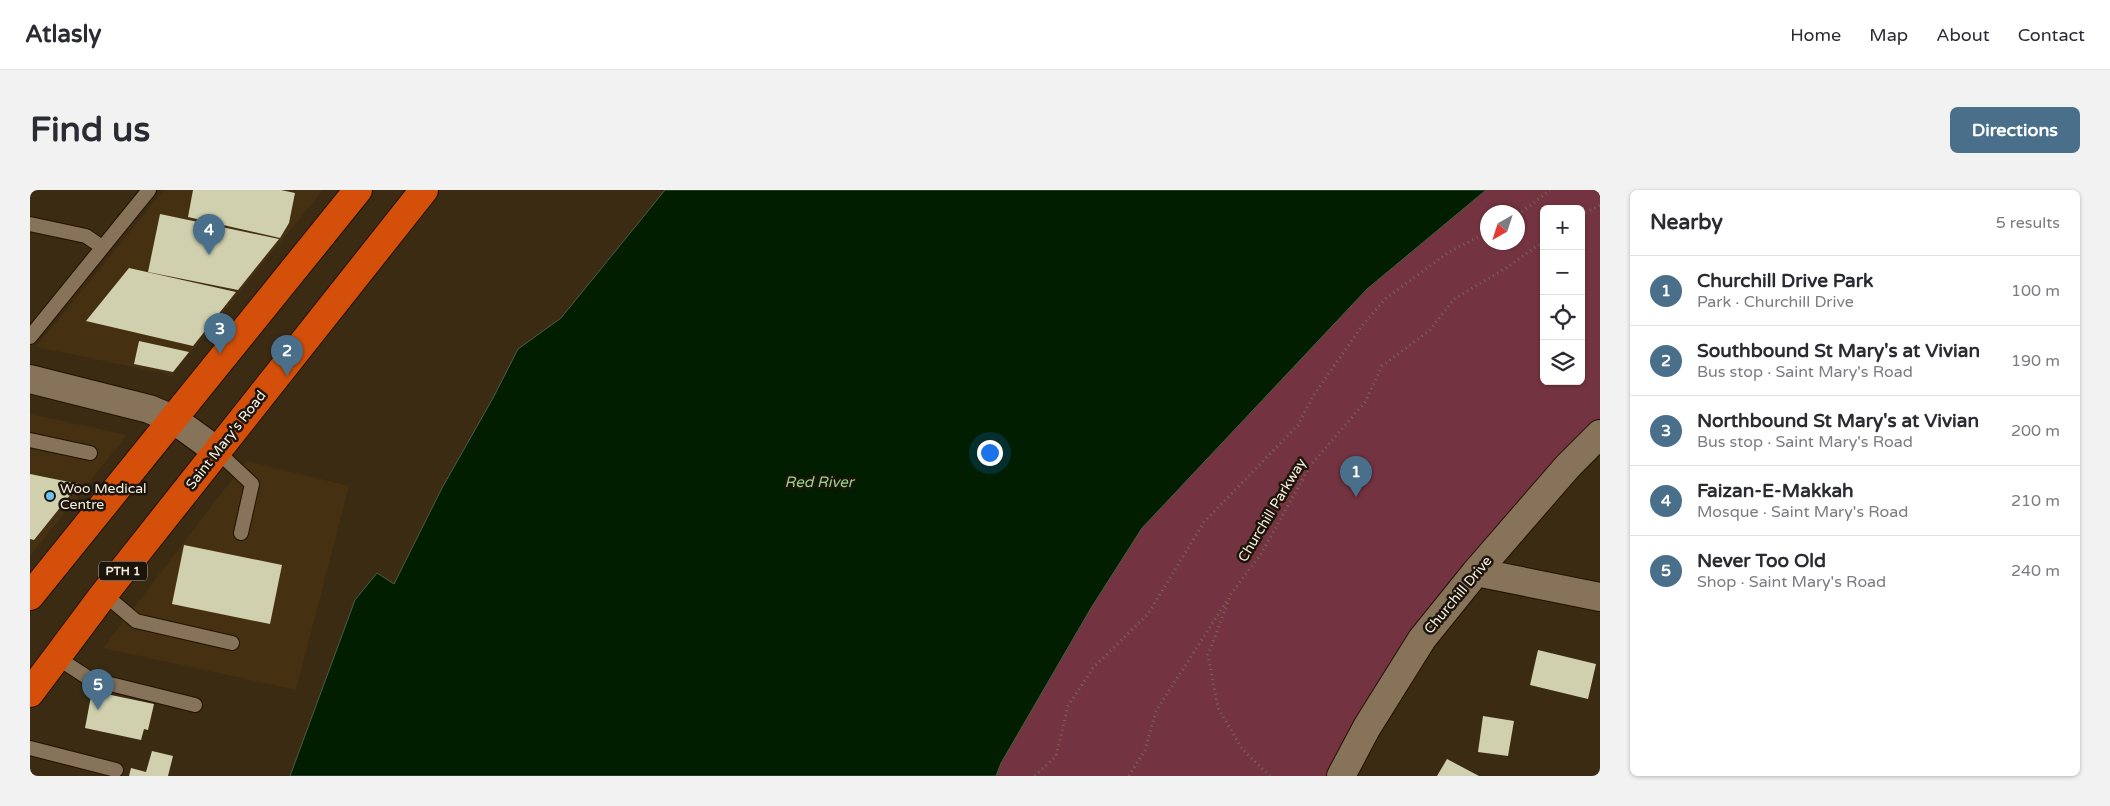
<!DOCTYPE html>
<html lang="en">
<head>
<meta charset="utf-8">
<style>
	:root { --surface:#fff; --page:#f2f2f3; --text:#2b2b33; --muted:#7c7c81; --line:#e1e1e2; --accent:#4a6f8a }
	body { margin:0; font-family:"Varela Round",sans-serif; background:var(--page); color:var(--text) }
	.controls { position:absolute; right:15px; top:15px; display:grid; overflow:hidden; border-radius:8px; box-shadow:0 1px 4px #0004 }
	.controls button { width:45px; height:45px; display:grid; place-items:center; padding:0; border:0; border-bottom:1px solid var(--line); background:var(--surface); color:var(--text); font:25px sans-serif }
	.compass { position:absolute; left:1450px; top:15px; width:45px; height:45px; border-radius:50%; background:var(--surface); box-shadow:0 1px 4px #0004; rotate:219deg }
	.you { position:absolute; left:959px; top:262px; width:18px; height:18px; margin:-12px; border:4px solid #fff; border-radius:50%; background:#1a73e8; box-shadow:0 0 0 8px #1a73e833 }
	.badge { display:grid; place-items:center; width:32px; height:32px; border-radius:50%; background:var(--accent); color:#fff; font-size:16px; font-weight:700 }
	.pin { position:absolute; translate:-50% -41px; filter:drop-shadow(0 1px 2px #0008) }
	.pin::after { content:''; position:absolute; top:26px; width:18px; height:15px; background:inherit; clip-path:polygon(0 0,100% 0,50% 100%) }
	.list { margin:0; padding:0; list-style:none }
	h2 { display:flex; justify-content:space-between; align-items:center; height:65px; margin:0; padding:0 20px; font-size:21px }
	h2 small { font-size:16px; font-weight:400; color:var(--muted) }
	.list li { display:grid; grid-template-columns:32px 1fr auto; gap:15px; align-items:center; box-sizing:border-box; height:70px; padding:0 20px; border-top:1px solid var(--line) }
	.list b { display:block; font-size:19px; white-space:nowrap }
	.list p { margin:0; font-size:16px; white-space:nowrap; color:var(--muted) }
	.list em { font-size:16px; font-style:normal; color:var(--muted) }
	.icon { flex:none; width:28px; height:28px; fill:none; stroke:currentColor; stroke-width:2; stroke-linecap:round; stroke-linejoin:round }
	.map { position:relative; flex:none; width:1570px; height:586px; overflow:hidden; border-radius:8px }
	header { display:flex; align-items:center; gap:30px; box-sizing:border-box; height:70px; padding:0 25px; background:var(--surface); border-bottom:1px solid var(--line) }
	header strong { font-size:24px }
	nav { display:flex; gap:28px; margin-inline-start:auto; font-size:18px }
	.intro { display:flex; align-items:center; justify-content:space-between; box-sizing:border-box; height:120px; padding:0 30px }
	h1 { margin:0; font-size:35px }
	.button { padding:12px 22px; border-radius:8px; background:var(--accent); color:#fff; font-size:18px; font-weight:700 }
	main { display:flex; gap:30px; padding:0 30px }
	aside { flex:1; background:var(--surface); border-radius:8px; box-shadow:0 1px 4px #0004 }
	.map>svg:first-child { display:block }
</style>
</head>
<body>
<header>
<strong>Atlasly</strong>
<nav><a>Home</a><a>Map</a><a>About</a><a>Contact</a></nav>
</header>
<div class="intro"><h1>Find us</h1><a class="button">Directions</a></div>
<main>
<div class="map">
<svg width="1570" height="586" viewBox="0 0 1570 586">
	<rect width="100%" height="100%" fill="#3b2b13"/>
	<!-- built -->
	<path fill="#453012" d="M134,0H293L140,187L137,184L6,157Z
		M0,224L97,245L0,366Z
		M216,271L319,296L266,500L73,458Z"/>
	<!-- green -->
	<path fill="#743340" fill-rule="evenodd" d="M1456,0H1570V244L1446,382L1311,586H966L971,573L1061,418L1112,338L1337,99ZM1514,19H1551V191H1514ZM1458,22H1488V52H1458Z"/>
	<!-- water -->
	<path fill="#011f00" stroke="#4b5d43" d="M635,0H1456L1337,99L1112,338L1061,418L971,573L966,586H260L325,410L347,383L364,394L412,298L463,208L488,159L531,128Z"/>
	<!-- building -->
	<path fill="#d0d0af" d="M163,0H251L265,3L259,33L250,48L158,27Z
		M130,24L249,49L208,100L118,82Z
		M99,78L206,102L163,156L56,131Z
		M109,151L159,162L143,182L104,174Z
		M0,284L49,294L4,350L0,349Z
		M154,355L252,375L240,434L142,414Z
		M1508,460L1566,474L1558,509L1500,495Z
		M62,501L124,514L118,540L114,539L111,550L55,538Z
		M1453,526L1484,531L1478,566L1448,562Z
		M122,561L143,566L138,586H99L101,578L116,582Z
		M1417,569L1449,586H1407Z"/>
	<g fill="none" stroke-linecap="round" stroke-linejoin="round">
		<!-- lane casing -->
		<g stroke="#221300" stroke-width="16">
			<path id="lane" d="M0,34L56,46L72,57
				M0,147L119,0
				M0,250L60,263
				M187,261L222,294L211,343
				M74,404L106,431L202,453
				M26,467L60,489L165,515
				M0,558L86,580"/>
		</g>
		<!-- street casing -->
		<g stroke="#221300" stroke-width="30">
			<path id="street" d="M0,189L119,219L143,229L187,261
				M1446,382L1570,407
				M1311,586L1337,537L1392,449L1446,382L1538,276L1570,244"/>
		</g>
		<!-- highway casing -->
		<g stroke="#221300" stroke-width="30">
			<path id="highway" d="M0,406L328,0
				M0,503L74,404L394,0"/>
		</g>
		<!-- path -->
		<path stroke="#776954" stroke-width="3" stroke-dasharray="1 4" stroke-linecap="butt" d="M1488,25L1520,0
			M1551,25L1570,15
			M1005,586L1026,566L1038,516L1063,478L1118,424L1174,332L1268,235L1283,206L1332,136L1355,109L1419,62L1458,42
			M1099,586L1115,560L1126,521L1198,409
			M1240,586L1212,559L1188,518L1178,465L1201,404L1231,364L1280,276L1335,212L1352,176L1400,140L1424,109L1476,78L1514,51"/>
		<!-- lane -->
		<use href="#lane" stroke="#86735a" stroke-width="14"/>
		<!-- street -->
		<use href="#street" stroke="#86735a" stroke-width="28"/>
		<!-- highway -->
		<use href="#highway" stroke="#d4500a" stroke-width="28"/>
	</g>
	<!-- markers -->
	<circle fill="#6fc2f4" stroke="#1c150b" stroke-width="2" cx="20" cy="306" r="5"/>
	<g text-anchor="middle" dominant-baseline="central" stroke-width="5" stroke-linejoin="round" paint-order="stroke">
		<!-- shield labels -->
		<rect fill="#1c150b" stroke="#b7ada0" stroke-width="1" x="69" y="371.5" width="48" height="19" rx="4"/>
		<g font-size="12" font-weight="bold" fill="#f9eee0">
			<text x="93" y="381">PTH 1</text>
		</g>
		<!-- street labels -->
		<g font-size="14" fill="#f9eee0" stroke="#1c150b">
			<text transform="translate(196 250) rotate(-52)">Saint Mary's Road</text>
			<text transform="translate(1242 320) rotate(-59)">Churchill Parkway</text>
			<text transform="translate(1428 405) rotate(-50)">Churchill Drive</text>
		</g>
		<!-- poi labels -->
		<g font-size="14" fill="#f9eee0" stroke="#1c150b" text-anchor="start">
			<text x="30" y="298">Woo Medical<tspan x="30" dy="16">Centre</tspan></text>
		</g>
		<!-- water labels -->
		<g font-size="15" font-style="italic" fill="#99d789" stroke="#1c150b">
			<text x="789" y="292">Red River</text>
		</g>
	</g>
</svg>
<div class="controls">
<button>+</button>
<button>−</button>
<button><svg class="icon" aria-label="locate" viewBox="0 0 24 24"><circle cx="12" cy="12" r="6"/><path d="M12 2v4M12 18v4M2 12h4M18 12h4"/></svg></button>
<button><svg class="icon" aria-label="layers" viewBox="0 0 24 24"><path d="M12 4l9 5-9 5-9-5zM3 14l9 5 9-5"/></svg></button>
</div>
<svg class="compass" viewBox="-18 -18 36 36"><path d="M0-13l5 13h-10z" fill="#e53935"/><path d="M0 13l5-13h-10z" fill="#7c7c81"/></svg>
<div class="you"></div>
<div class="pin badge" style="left:1326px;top:307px">1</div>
<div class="pin badge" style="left:257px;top:186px">2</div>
<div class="pin badge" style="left:190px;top:164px">3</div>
<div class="pin badge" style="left:179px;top:65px">4</div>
<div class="pin badge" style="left:68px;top:520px">5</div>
</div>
<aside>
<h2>Nearby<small>5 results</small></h2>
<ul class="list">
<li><span class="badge">1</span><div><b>Churchill Drive Park</b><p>Park · Churchill Drive</p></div><em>100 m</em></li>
<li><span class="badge">2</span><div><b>Southbound St Mary's at Vivian</b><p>Bus stop · Saint Mary's Road</p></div><em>190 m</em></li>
<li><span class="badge">3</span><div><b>Northbound St Mary's at Vivian</b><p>Bus stop · Saint Mary's Road</p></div><em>200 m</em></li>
<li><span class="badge">4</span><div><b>Faizan-E-Makkah</b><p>Mosque · Saint Mary's Road</p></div><em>210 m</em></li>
<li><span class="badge">5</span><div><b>Never Too Old</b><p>Shop · Saint Mary's Road</p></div><em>240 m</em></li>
</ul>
</aside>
</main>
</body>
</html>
